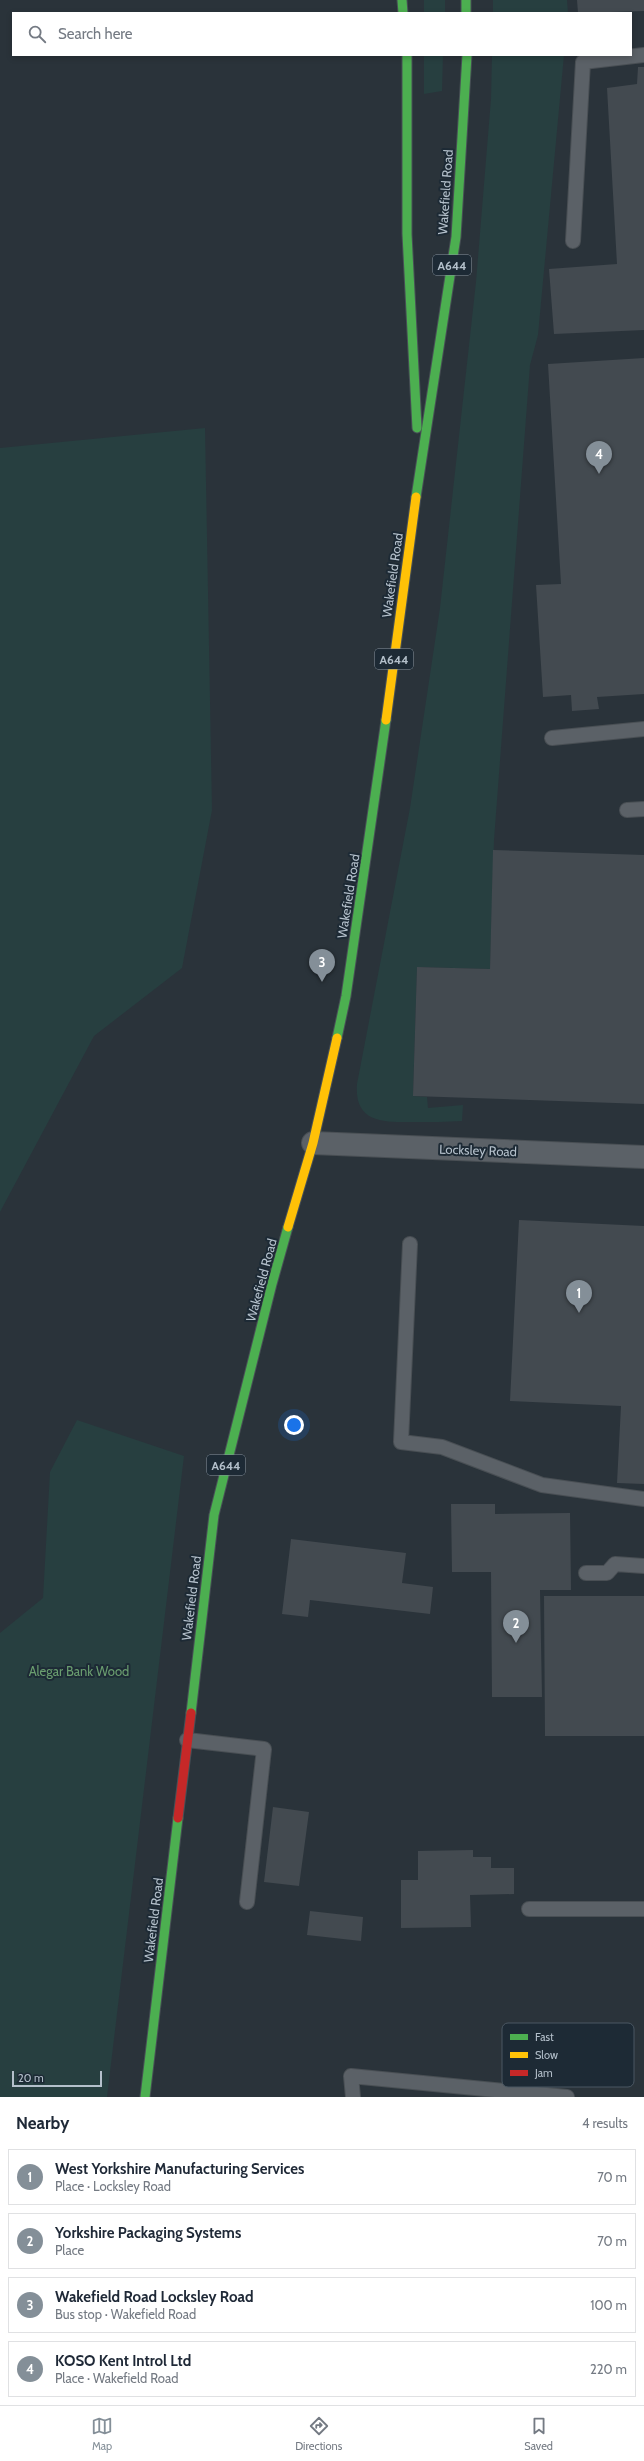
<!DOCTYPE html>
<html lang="en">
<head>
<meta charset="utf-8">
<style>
	:root { --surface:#fff; --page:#f6f6f7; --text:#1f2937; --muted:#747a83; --line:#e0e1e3; --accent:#848f98 }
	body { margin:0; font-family:Cabin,sans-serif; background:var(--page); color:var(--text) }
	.scale { position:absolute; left:12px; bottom:10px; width:90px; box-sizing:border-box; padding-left:4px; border:2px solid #b4c0cb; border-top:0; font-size:11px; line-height:14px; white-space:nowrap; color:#b4c0cb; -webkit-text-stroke:3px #1d2a35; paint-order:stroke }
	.you { position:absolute; left:294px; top:1425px; width:14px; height:14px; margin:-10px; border:3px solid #fff; border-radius:50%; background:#1a73e8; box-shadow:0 0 0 6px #1a73e833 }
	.badge { display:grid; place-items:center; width:26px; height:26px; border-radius:50%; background:var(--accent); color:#fff; font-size:13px; font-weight:700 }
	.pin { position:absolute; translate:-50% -33px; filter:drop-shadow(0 1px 2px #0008) }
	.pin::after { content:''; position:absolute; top:21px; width:14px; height:12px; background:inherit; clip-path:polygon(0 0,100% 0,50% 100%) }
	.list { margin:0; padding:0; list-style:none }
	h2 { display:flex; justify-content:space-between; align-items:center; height:52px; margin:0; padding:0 16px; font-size:17px }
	h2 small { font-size:13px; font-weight:400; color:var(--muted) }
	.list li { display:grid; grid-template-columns:26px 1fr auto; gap:12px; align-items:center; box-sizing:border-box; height:56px; margin:0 8px 8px; padding:0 8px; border:1px solid var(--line); border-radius:0px }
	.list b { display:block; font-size:15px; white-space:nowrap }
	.list p { margin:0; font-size:13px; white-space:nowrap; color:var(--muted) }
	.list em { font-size:13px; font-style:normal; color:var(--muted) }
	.icon { flex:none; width:22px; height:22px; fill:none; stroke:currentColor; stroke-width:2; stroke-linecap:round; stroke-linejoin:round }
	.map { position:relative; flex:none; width:644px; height:2097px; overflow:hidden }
	.search { position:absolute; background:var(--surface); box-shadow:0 2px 6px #0003; left:12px; right:12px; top:12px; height:44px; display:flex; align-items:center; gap:10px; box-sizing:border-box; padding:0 14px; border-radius:0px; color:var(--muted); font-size:15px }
	.sheet { height:308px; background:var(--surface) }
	nav { display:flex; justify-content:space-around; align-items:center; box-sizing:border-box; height:56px; border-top:1px solid var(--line); background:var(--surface); font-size:11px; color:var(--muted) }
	nav a { display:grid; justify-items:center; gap:2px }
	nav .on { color:var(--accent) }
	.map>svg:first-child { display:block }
</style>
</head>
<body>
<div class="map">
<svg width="644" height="2097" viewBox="0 0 644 2097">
	<rect width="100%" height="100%" fill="#2a333a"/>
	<!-- green -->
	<path fill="#273f40" d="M424,0H445V13H424Z
		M493,0H567L568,13H493Z
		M424,55H443L442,91L424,94Z
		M492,55H564L538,335L530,365L494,840L490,969L417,967L413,1096L427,1097L428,1108L463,1105L462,1121C446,1122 431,1122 415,1122C385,1122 354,1124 357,1084L410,808L440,608L476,282L491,99Z
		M205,428L212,810L182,968L94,1036L0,1212V448Z
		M77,1420L184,1456L107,2097H0V1633L43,1598L50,1472Z"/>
	<!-- building -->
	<path fill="#434a50" d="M577,0H644V11L578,13Z
		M638,67H644V330L554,334L549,269L617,264L607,88L637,84Z
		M644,358V694L597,697L599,709L572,711L571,695L543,697L536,585L561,584L548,364Z
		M493,850L644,855V1104L413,1096L417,967L490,969Z
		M519,1220L644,1226V1484L617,1483L621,1406L510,1401Z
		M451,1504H495V1514L570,1513L571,1590H540L542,1697H492L491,1572H452Z
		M291,1539L406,1553L402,1583L433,1587L430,1614L310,1600L308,1617L282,1614Z
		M544,1596H644V1736H545Z
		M273,1807L309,1812L299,1886L264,1882Z
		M473,1850V1857H491V1868H514V1894L470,1895L471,1927L401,1928V1880H418V1851Z
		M310,1911L363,1917L361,1941L307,1935Z"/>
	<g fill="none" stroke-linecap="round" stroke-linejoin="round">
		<!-- lane casing -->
		<g stroke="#494f54" stroke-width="16">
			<path id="lane" d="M573,241L583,62L644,55
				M552,738L644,729
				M627,810L644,809
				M410,1244L401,1442L442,1447L542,1485L644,1499
				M586,1573H607L615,1564L644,1566
				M187,1740L264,1749L247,1902
				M529,1909H644
				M353,2097L351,2076L567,2097"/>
		</g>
		<!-- street casing -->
		<g stroke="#494f54" stroke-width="24">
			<path id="street" d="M313,1143L644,1157"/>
		</g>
		<!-- fast casing -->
		<g stroke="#485056" stroke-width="11">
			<path id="fast" d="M402,0L403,13
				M466,0V13
				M407,55V234L417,428
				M416,497L456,237L467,55
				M337,1038L346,996L386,720
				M191,1713L214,1515L272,1284L288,1227
				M145,2097L178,1818"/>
		</g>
		<!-- slow casing -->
		<g stroke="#485056" stroke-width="11">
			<path id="slow" d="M386,720L416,497
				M288,1227L313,1143L337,1038"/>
		</g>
		<!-- jam casing -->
		<g stroke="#485056" stroke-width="11">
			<path id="jam" d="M178,1818L191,1713"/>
		</g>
		<!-- lane -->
		<use href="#lane" stroke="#5b6167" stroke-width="14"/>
		<!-- street -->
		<use href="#street" stroke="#5b6167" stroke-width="22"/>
		<!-- fast -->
		<use href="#fast" stroke="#4caf50" stroke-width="9"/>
		<!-- slow -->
		<use href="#slow" stroke="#ffc107" stroke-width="9"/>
		<!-- jam -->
		<use href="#jam" stroke="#c62828" stroke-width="9"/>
	</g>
	<g text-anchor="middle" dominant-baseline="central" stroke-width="4" stroke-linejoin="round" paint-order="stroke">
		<!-- shield labels -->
		<g fill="#1d2a35" stroke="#87939e" stroke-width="1">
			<rect x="433" y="255" width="38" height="20" rx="3"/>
			<rect x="375" y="649" width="38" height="20" rx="3"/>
			<rect x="207" y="1455" width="38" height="20" rx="3"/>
		</g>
		<g font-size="12" font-weight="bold" fill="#b4c0cb">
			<text x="452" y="265">A644</text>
			<text x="394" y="659">A644</text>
			<text x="226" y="1465">A644</text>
		</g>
		<!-- street labels -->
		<g font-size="13" fill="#b4c0cb" stroke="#1d2a35">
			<text transform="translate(445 192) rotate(-86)">Wakefield Road</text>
			<text transform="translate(392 575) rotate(-82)">Wakefield Road</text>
			<text transform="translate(348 896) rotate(-81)">Wakefield Road</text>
			<text transform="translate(478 1150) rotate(2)">Locksley Road</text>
			<text transform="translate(261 1280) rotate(-75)">Wakefield Road</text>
			<text transform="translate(191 1598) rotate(-83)">Wakefield Road</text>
			<text transform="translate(153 1920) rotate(-83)">Wakefield Road</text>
		</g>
		<!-- park labels -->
		<g font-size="13" fill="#6a9d6f" stroke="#1d2a35">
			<text x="79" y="1671">Alegar Bank Wood</text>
		</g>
	</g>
	<!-- legend -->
	<rect x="502" y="2023" width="132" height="64" rx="6" fill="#1d2a35" stroke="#4a5762" stroke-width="1"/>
	<rect x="510" y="2034" width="18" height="6" fill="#4caf50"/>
	<rect x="510" y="2052" width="18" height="6" fill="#ffc107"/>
	<rect x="510" y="2070" width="18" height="6" fill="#c62828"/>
	<g font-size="11" fill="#b4c0cb">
		<text x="535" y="2041">Fast</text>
		<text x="535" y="2059">Slow</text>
		<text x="535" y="2077">Jam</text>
	</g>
</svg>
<div class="scale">20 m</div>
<div class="you"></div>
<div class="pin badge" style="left:579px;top:1313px">1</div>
<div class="pin badge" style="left:516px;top:1643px">2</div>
<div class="pin badge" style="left:322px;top:982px">3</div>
<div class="pin badge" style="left:599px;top:474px">4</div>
<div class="search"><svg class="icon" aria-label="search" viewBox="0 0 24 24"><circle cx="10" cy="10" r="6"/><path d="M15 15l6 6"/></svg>Search here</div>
</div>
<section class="sheet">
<h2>Nearby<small>4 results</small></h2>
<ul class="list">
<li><span class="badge">1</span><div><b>West Yorkshire Manufacturing Services</b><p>Place · Locksley Road</p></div><em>70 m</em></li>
<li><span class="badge">2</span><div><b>Yorkshire Packaging Systems</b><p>Place</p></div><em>70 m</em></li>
<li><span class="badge">3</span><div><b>Wakefield Road Locksley Road</b><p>Bus stop · Wakefield Road</p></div><em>100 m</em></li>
<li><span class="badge">4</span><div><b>KOSO Kent Introl Ltd</b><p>Place · Wakefield Road</p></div><em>220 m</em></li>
</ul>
</section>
<nav>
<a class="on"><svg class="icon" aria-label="map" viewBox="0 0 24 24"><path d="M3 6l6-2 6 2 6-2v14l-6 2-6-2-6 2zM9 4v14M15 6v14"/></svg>Map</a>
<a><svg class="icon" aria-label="directions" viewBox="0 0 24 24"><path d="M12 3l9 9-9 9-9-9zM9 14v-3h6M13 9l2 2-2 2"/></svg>Directions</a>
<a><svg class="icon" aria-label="saved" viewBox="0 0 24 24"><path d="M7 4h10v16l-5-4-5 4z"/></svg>Saved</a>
</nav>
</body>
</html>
